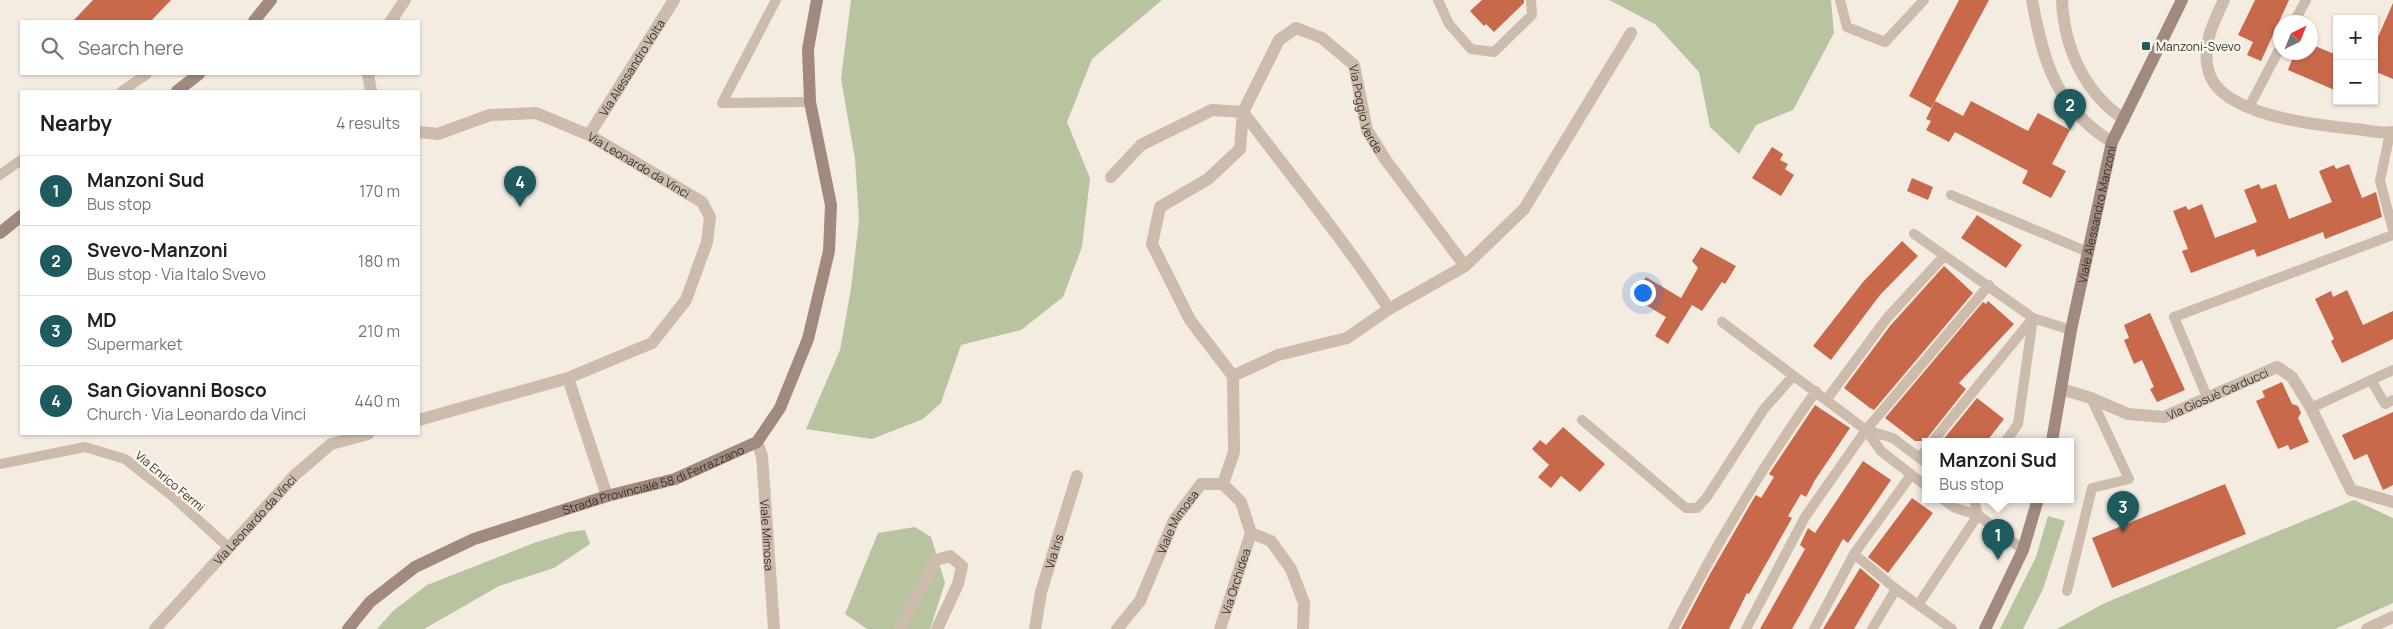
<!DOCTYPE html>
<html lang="en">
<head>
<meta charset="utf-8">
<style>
	:root { --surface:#fff; --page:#f2f2f2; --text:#222; --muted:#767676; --line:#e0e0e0; --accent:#1f5a5e }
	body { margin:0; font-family:Manrope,sans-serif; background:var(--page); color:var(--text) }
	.controls { position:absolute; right:15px; top:15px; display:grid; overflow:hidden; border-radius:0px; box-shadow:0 1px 4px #0004 }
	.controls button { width:45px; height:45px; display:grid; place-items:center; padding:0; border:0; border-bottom:1px solid var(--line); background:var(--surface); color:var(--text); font:25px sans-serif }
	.compass { position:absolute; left:2273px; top:15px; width:45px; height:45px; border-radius:50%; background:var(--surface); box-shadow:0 1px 4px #0004; rotate:43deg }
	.you { position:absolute; left:1642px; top:292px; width:18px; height:18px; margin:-12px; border:4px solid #fff; border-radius:50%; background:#1a73e8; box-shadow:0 0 0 8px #1a73e833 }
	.badge { display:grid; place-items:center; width:32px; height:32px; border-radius:50%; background:var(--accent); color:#fff; font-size:16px; font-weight:700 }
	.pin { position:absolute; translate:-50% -41px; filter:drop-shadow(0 1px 2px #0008) }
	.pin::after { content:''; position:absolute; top:26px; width:18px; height:15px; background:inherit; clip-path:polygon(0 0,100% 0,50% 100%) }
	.popup { position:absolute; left:1922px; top:438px; width:152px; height:65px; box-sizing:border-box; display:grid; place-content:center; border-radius:0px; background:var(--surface); filter:drop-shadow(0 1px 4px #0005); font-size:16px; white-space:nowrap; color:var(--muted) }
	.popup b { font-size:19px; color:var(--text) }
	.popup::after { content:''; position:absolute; left:50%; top:100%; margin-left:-10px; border:10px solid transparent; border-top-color:var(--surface) }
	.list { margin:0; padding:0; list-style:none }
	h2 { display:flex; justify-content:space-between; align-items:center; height:65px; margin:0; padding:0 20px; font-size:21px }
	h2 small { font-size:16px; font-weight:400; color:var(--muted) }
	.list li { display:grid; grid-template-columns:32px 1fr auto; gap:15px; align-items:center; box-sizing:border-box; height:70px; padding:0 20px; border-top:1px solid var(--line) }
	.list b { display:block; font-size:19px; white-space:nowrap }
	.list p { margin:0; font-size:16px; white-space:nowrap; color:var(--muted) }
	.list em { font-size:16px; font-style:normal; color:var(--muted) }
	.icon { flex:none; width:28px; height:28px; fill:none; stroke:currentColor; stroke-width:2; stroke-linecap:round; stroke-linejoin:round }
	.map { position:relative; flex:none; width:2393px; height:629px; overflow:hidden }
	.search { position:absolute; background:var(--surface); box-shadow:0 1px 4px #0004; left:20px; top:20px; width:400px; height:55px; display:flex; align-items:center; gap:12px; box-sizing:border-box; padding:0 18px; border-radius:0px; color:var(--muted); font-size:19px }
	.panel { position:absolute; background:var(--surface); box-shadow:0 1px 4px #0004; left:20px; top:90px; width:400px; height:345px; border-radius:0px }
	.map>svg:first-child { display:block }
</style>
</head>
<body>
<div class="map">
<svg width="2393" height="629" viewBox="0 0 2393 629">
	<rect width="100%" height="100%" fill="#f4ebe1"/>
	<!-- green -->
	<path fill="#b8c4a0" d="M851,0H1162L1092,59L1067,122L1090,178L1082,247L1063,297L1021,330L961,345L941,403L923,419L872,439L806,429L840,350L851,289L859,220L855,159L841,79Z
		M1609,0H1831L1834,33L1793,110L1756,125L1739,154L1710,127L1699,72L1655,24Z
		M2354,500L2393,518V603L2335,629H2057L2105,603Z
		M2048,516L2065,521L2043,589L2023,629H2000L2036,557Z
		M915,527L931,537L945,583L930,629H867L845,614L878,533Z
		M585,530L590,544L554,568L499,586L424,629H377L393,611L427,585L534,543L569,532Z"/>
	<!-- building -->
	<path fill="#c8694b" d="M93,0H171L151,21H73Z
		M1482,0H1524V3L1494,32L1486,24L1484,26L1470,11Z
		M1959,0H1989L1931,108L1909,96Z
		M2255,0H2289L2261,61L2247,55L2253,42L2238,35Z
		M2393,3V79L2374,71V46Z
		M2310,44L2337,55V91L2288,70L2295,52H2310Z
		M1935,101L1963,116L1971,101L2028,131L2038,113L2070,130L2052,164L2066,171L2051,198L2022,183L2028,171L1955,132L1949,142L1926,130L1931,121L1926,119Z
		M1772,147L1783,154L1780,160L1788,164L1785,169L1794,175L1781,196L1752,178Z
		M2349,164L2362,198L2376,192L2382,217L2325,239L2323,232L2257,257L2254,249L2191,273L2182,251L2188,249L2173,211L2186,206L2188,210L2202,204L2215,238L2257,222L2244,190L2259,184L2261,189L2276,184L2289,219L2332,202L2319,171L2334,165L2336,169Z
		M1912,178L1933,187L1928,200L1907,191Z
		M1977,215L2022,245L2006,268L1961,238Z
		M1902,241L1918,256L1880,295L1831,360L1813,346L1863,282Z
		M1701,247L1736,266L1725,284L1722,282L1702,311L1692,305L1668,344L1655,336L1666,317L1634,298L1646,277L1681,298L1698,268L1692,261Z
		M1944,266L1973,293L1874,410L1870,408L1844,388L1890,326Z
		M2347,290L2363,325L2393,311V339L2342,363L2331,341L2334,339L2315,299L2331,291L2333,297Z
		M1988,301L2014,324L1959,383L1966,389L1928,437L1926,441H1915L1885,418L1983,302L1986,304Z
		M2150,313L2185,390L2157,402L2150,389L2154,387L2142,360L2134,364L2124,340L2129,338L2124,325Z
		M2282,382L2292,404L2298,406L2301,413L2298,418L2309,442L2290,450L2288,445L2278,449L2256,401L2265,397L2262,391Z
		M1977,398L2004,419L1987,441H1942Z
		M1815,405L1850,428L1815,480L1806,497L1801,494L1788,516L1792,518L1749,594L1747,593L1729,629H1681L1710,574L1754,498L1756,495L1761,498L1774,477L1769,474Z
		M2393,412V485L2383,490L2367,454L2354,460L2342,435Z
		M1563,427L1605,464L1580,492L1561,476L1551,488L1538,477L1549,465L1532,449L1540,440L1546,445Z
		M1863,461L1891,480L1848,543L1843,539L1792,629H1760L1805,549L1800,545L1808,528L1815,533Z
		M2225,484L2246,534L2112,588L2092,538Z
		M1912,498L1933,513L1888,573L1868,557Z
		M1860,568L1880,585L1854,629H1823Z"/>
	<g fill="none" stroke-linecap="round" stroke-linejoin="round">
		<!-- lane -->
		<path stroke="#cdbbac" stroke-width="10" d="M776,0L722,103L810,102
			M1438,0L1449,24L1471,49L1494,52L1532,15L1531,0
			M1840,0L1847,27L1885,42L1924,0
			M2294,22L2306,0
			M122,91L147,74
			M2249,107L2280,48
			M2390,133L2380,181L2393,230
			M0,175L21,160
			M1951,195L2088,252
			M1914,234L2033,318L2018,424L2006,441
			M1722,322L1866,430
			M2371,380L2393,370
			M2207,397L2174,317L2393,235
			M1827,399L1887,318L1944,256
			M2311,408L2371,380L2385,404L2393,400
			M1582,420L1686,508H1697L1707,497L1764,409L1793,376
			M1933,441L2033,318L2071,330
			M1919,458L1926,450
			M1926,463L1893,438L1866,430L1881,451L1926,486
			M0,464L85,447L125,459L171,495L228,547
			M1942,499L1955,508L1978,515L2023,550
			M1854,554L1896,589L1952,629
			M2067,591L2092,488L2129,479L2091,398
			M1918,605L1978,515L1974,499
			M1673,629C1715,546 1762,467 1816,391
			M1746,629L1805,517L1866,430L1989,285
			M1814,629L1854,554L1911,475
			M1872,629L1896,589"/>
		<!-- street -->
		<g stroke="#cdbbac" stroke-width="12">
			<path d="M2032,0C2043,61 2056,108 2112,142"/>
			<path d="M2062,0C2064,47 2084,93 2124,119"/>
			<path d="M2224,0C2213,23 2201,47 2209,73C2223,116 2316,125 2355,129C2367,130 2381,134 2393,132"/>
			<path d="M391,21L405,0"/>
			<path d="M368,74L371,91"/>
			<path id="s1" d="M419,132L438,134L490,115L536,113L589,135L702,202L710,217L707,242L686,300L652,343L568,378L419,420"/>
			<path id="s2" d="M589,135L674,0"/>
			<path d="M1111,177L1141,145L1212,110L1243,112L1240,149L1208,179L1160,207L1152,244L1190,320L1233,376"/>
			<path id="s3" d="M1389,309C1344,240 1292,177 1243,112L1279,40L1296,28L1322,38L1354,65L1367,130L1385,159L1465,266"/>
			<path d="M568,378L607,496"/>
			<path id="s4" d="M2061,389L2091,398L2128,414L2164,417L2277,367L2292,377L2311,408L2351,490L2393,502"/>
			<path id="s5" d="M757,442L762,456L774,629"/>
			<path d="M1223,484L1234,452L1233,376L1278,355L1347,338L1389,309L1465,266L1524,209L1631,33"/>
			<path id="s6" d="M155,629L295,475L331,444L368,434"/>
			<path d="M900,629L936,560L950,556L962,566L958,584L937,629"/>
			<path id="s7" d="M1035,629L1041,592L1077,476"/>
			<path id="s8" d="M1117,629L1140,601L1174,520L1201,484H1223L1241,502L1251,533L1271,541L1291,569L1304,603L1303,629"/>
			<path id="s9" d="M1220,629L1251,533"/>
			<path d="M2367,629L2393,617"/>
		</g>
		<!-- secondary -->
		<g stroke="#a18a7d" stroke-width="12">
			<path d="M254,21L271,0"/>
			<path d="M177,91L199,74"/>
			<path d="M0,233L21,216"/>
			<path id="s10" d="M2052,441L2071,330L2112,142L2182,0"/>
			<path id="s11" d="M348,629L370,602L415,567L474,539L607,496L675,479L757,442L780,408L808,339L829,251L831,205L810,102L808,49L817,0"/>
			<path d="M1985,629L2023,550L2038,499"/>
		</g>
	</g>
	<!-- markers -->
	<rect fill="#1f5a5e" stroke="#fbf5ee" stroke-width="2" x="2141" y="41" width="10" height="10" rx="2.5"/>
	<g text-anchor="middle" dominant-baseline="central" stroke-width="5" stroke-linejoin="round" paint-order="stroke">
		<!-- poi labels -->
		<g font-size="12" fill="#3b302b" stroke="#fbf5ee" text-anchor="start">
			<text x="2156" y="46">Manzoni-Svevo</text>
		</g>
		<!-- street labels -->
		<g font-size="12" fill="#3b302b" stroke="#fbf5ee">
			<text stroke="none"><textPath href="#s2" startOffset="80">Via Alessandro Volta</textPath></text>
			<text stroke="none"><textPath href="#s3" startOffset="462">Via Poggio Verde</textPath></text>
			<text stroke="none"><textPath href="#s1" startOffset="236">Via Leonardo da Vinci</textPath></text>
			<text stroke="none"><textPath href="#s10" startOffset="231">Viale Alessandro Manzoni</textPath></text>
			<text stroke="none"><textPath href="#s4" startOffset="166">Via Giosuè Carducci</textPath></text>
			<text stroke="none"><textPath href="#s11" startOffset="346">Strada Provinciale 58 di Ferrazzano</textPath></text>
			<text transform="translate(170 481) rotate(40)">Via Enrico Fermi</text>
			<text stroke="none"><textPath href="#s6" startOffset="148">Via Leonardo da Vinci</textPath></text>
			<text stroke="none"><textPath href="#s8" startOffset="124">Viale Mimosa</textPath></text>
			<text stroke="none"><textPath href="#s5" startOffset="94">Viale Mimosa</textPath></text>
			<text stroke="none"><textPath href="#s7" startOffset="80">Via Iris</textPath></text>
			<text stroke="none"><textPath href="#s9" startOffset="50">Via Orchidea</textPath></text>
		</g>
	</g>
</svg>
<div class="controls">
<button>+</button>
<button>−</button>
</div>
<svg class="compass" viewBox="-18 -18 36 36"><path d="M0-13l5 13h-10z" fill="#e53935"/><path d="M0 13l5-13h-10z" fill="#767676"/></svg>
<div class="you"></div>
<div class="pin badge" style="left:1998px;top:560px">1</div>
<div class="popup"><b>Manzoni Sud</b>Bus stop</div>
<div class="pin badge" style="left:2070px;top:130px">2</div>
<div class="pin badge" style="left:2123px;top:532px">3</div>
<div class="pin badge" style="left:520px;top:207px">4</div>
<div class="search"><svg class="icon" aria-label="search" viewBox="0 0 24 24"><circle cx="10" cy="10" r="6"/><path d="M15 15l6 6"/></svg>Search here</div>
<section class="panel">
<h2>Nearby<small>4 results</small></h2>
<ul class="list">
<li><span class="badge">1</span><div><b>Manzoni Sud</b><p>Bus stop</p></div><em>170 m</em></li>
<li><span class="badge">2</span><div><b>Svevo-Manzoni</b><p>Bus stop · Via Italo Svevo</p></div><em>180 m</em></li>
<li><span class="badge">3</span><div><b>MD</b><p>Supermarket</p></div><em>210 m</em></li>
<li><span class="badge">4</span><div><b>San Giovanni Bosco</b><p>Church · Via Leonardo da Vinci</p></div><em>440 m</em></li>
</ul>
</section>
</div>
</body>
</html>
